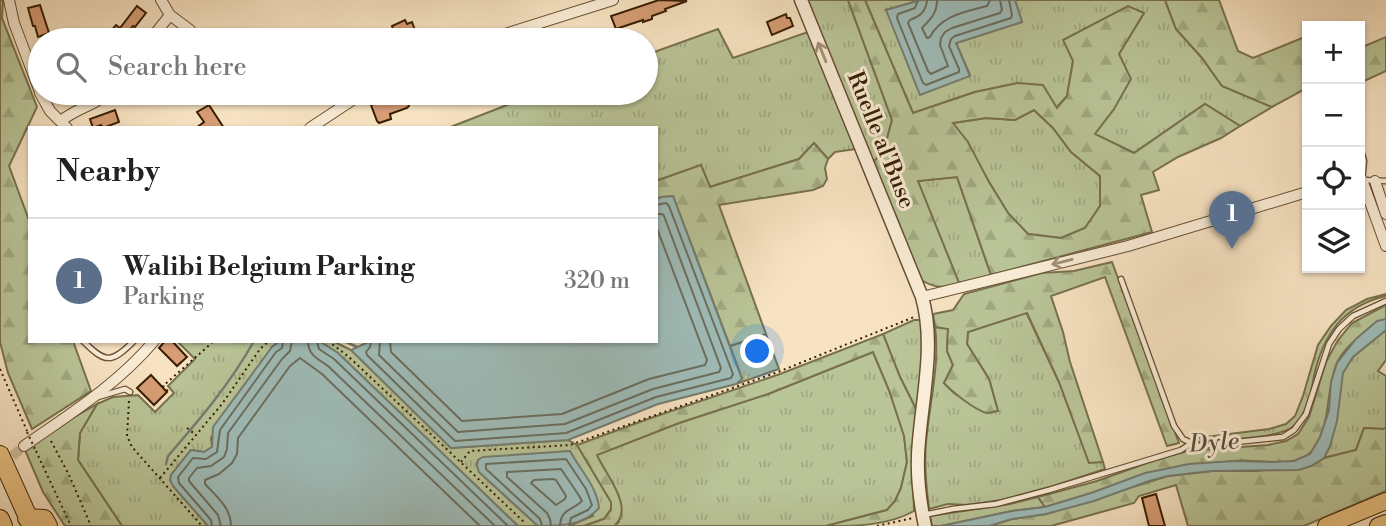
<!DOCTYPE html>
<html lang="en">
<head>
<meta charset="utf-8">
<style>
	:root { --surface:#fff; --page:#f6f6f6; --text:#222; --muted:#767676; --line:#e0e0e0; --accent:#d93025 }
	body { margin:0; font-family:"Libre Bodoni",serif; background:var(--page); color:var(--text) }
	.controls { position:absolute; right:21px; top:21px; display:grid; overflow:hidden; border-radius:0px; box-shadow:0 2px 5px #0004 }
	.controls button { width:63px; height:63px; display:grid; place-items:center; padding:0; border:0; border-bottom:2px solid var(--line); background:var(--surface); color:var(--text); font:35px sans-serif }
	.you { position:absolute; left:758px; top:352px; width:24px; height:24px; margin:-18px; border:5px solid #fff; border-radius:50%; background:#1a73e8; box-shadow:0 0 0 10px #1a73e833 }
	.badge { display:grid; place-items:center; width:46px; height:46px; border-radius:50%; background:var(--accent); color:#fff; font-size:23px; font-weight:700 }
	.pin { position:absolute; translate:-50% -58px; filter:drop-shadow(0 2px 4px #0008) }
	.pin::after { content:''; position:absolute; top:37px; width:24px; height:21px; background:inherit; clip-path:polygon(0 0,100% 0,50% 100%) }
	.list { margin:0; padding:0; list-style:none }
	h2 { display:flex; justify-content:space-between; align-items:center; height:91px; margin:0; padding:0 28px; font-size:30px }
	h2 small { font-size:23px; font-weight:400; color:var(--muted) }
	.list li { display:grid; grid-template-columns:46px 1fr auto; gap:21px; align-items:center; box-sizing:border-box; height:126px; padding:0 28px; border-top:2px solid var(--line) }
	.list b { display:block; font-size:26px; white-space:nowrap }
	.list p { margin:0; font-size:23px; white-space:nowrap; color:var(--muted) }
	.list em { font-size:23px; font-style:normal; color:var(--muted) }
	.icon { flex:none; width:38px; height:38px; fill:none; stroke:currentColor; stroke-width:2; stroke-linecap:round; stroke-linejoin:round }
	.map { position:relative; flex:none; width:1386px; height:526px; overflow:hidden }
	.search { position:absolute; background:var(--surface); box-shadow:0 2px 5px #0004; left:28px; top:28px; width:630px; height:77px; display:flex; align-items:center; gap:18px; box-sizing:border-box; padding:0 24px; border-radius:38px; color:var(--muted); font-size:26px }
	.panel { position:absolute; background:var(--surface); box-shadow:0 2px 5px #0004; left:28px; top:126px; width:630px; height:217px; border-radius:0px }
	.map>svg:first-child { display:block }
</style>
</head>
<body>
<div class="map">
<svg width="1386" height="526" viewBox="0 0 1386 526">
	<defs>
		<pattern id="grass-tufts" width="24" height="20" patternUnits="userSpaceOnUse" patternTransform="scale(1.75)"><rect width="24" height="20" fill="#b9c497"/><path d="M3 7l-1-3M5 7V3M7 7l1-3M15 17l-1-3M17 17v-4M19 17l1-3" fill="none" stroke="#a0a880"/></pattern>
		<pattern id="forest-firs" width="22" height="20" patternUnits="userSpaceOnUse" patternTransform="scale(1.75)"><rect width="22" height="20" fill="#b9c497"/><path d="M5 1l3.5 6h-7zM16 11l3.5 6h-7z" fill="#a0a880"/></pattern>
	</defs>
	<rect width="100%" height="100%" fill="#f7e3c2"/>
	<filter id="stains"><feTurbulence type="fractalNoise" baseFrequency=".00286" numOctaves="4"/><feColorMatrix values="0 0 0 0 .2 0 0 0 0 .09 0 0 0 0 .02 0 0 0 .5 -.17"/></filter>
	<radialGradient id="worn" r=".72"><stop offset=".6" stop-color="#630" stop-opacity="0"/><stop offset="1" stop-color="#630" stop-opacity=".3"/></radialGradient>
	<!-- grass -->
	<path fill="url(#grass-tufts)" stroke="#78714c" stroke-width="2" d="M805,0H848L892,120L884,150L872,164Z
		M865,0H921L886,10L970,75L956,43L1022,22L1015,0H1165L1176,29L1202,58L1222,86L1272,107L1240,126L1205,104L1134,153L1094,134L1114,109L1119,54L1144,13L1073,61L1067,96L1056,108L1018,83L975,92L913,113Z
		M718,29L733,58L808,32L856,149L835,152L828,159L814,143L799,159L710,187L701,165L656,181V128H448L538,93H646V55Z
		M1034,110L1053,128L1071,152L1100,176V206L1085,228L1061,238L1028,234L1008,213L953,123L986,118L1015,120Z
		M957,177L991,275L959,283L917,181Z
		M1386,294V296C1343,306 1323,335 1314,376C1311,393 1307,414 1294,426C1279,439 1219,440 1198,442L1197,438L1269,429L1286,424L1295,416L1303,396L1318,345L1331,326L1346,310L1367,299Z
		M1026,312L1059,382L1089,462H1103L1105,469L1050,487L1002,500L967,505L948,504L929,509C926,486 924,465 926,443C929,404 940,366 935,327L948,328L947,351L953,365L944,383L954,393L987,413L998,411L989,379L967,344L968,332Z
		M914,320H922L925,341L918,413L900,377L883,334Z
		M1386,330V360L1378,371L1386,376V428L1383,429L1364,428L1356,450L1324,458L1330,446L1342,373L1353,357Z
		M766,334L779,369L736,384L742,378L730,346Z
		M177,341H280L272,347L211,438L212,447L204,452L191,450L171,475L173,486L208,526H122L78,460L80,433L97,404L113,397L138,395L155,412L174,393L168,386L195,359Z
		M319,341H333L351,350L451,448L568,440L577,445L611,502V509L604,519L584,526H569L593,516L578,466L570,451L478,460L477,465L479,472L538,526H518L338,353Z
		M873,352L889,390L904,435L907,462L901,488L895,501L887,510L826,526H614L619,522L596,455L679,423L768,394Z
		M1038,497L1045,507L1012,511L941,526H932L930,516L1010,504Z"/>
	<!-- forest -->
	<path fill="url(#forest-firs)" stroke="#78714c" stroke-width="2" fill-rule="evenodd" d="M0,0H3L2,18L37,107L9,166L30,223V341H73L91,391L32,429L8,373L0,342Z
		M848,0H865L913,113L975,92L1018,83L1043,85L1057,108L1067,96L1073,61L1063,40L1128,6L1144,13L1119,54L1131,79L1114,109L1095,134L1134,153L1205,104L1240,126L1221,138L1178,157L1153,172L1159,190L1141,195L1152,232L991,275L957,177L918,181L959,283C942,288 937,289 921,280L872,164L884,150L892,120ZM1034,110L1053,128L1071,152L1100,176V206L1085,228L1061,238L1028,234L1008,213L989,182L968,142L953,123L986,118L1015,120Z
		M1165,0H1219L1238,51L1253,58L1307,36V88L1272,107L1222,86L1202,58L1176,29Z
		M1386,37V71L1360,83V48Z
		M814,143L828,159L825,168L827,179L823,186L813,190L719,205L766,334L730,346L673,196L662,197L656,199V181L701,165L710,187L799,159Z
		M1112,262L1179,443L1167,446L1105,277L1051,296L1063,332L1070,362L1103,462L1089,463L1059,382L1027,313L968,332L967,344L989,379L998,411C994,411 991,413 987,413C976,411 951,391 944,383L953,365L947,351L948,329L935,327L933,314L953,310L964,294L1042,273L1074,271Z
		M1386,305V319C1375,322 1368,329 1360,336C1351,343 1340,355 1336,365C1325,393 1332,428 1311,452C1296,470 1254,458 1233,461C1214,463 1194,470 1175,474C1131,484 1088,494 1045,507L1038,497L1097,481L1150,462L1187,451L1268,445L1286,441L1298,434L1309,417L1326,362L1338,340L1352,323Z
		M883,334L900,377L918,413L913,471L914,511C888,526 855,526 826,526L887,510L895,501L901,488L907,462L904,436L889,390L873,352L768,394L679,423L597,455C605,474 636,508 614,526H584L604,519L611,510V502L577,445L648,419L780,374Z
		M97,404L80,433L78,460L122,526H65L43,492L25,450L73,418Z
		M1364,428L1383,429L1386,428V491L1304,526H1188L1176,485L1139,496L1134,503L1051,526H990L1012,519L1046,514L1168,476L1212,471H1256L1311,466L1324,458L1356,450Z"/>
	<!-- water -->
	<path fill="#9fbdba" stroke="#757d70" stroke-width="2" d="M921,0H1015L1022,22L956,43L970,76L920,95L886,10Z
		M673,196L742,379L736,384L658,404L568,440L451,448L351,350L370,341H656V199L662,197Z
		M1386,319V330L1353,357L1343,373L1337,421L1330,446L1324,458L1311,466L1299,470L1212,471L1168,476L1149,481L1094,501L1046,514L1012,519L989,526H941L1012,511L1045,507L1091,493L1145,473L1189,464L1233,461L1272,462L1294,461L1310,454L1320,437L1329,410L1331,382L1337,363L1356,339L1377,321Z
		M280,341H319L338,353L518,526H208L173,486L170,480L171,475L191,450L204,452L212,447L213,427L272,347Z
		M570,451C580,470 597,486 599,508C583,526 561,526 538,526L479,472L477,466L478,460L483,457Z"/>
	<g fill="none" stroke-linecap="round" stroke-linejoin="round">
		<!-- shore -->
		<path stroke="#6a6e5e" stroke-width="2" d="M918,0L915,8L898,14L897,18L923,83L926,85L959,72V69L949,46L951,39L955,36L1011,18L1012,15L1009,0
			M927,0C926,12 920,16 910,20L908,23L928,71L931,74L948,66L940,45L941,38L945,32L952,28L1000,13L1002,10L1000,0
			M937,0C937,13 931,19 922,28L927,38L930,37C941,15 966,12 987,6L990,0
			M308,341C308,355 318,359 328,366L495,526
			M317,341L319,349L334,359L508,526
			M371,341L370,347L366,352L367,355L455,441L566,433L656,397L731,378L733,374L669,206L666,203L656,205
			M380,341L379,355L458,432L565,424L653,389L719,372L721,368L664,216L662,214H656
			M390,341L391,352L462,421L562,414L649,379L705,365L707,360L656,226
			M553,479L556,480L566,496L565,499L556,505L531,483L534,480Z
			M212,526L211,520L179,483L178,477L193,458L206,459L217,452L220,430L276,352L282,348L283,341
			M221,526L218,515L189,481V478L197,468L211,466L224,457L227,449L228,433L282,359L290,351L292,341
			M231,526C231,508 217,497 205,484V480L219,474L232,463L237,454L238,438L290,366L300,358L322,374L480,526
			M542,526L540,519L486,469V464L566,459L586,489L592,505L588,510L571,518L569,526
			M551,526L550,519L547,513L507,477V472L561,469L578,494L582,501C572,511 561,508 560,526"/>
		<!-- stream -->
		<path stroke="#757d70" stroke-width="2.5" d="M344,341L357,347
			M166,464L168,456C200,419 230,384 254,341"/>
	</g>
	<!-- building -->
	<path fill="#d79d75" stroke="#361e02" stroke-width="2" d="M659,0L687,1L665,9L666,11L652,16V19L643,22V20L616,29L611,16Z
		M40,5L49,33L38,37L35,26H33L28,8Z
		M137,6L146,13L135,27L133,26L122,40H103L116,25L120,28Z
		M786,14L787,18H790L793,26L772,35L767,22Z
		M405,20L407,24L412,22L416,33L398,40H386L383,33L393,29L392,26Z
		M396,93H435V94L408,103L409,106L407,108L390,114L391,119L379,123L377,121L371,105L397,95Z
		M209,105L224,128H196L204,122L197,112Z
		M115,110L119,122L103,128L101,125L93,128L90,119Z
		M165,341H172L187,357L177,366L159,348Z
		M151,375L167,392L154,405L137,388Z
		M1156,494L1165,526H1149L1142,498Z"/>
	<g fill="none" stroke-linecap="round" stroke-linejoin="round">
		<!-- minor-tunnel -->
		<path stroke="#d0bc9c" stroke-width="10" stroke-dasharray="10 5" stroke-linecap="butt" d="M1,466L24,446"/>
		<!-- service casing -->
		<g stroke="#664f32" stroke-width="7">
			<path id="service" d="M1360,147L1364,161L1362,180L1386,181
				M1121,279L1174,426L1183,439L1198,446L1283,437L1294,430L1306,414L1329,344L1339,329L1353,316L1386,301
				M83,341C105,363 111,364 134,341
				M98,397L125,389L130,392
				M923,515L953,509L996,504L1049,490L1181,450L1190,444"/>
		</g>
		<!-- minor casing -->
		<g stroke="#664f32" stroke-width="12">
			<path id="minor" d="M9,0L14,23L40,92
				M161,0L170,15
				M150,40L170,15L190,30
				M486,40L613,0
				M40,93L50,111L67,128
				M61,121C76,108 94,106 108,93
				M310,128L363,93
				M1360,180H1362L1386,246
				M1375,181L1386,214
				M922,297L1128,246L1307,192
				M24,446C70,414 118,384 154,341"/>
		</g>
		<!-- tertiary casing -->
		<g stroke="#664f32" stroke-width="15">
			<path id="tertiary" d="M801,0L922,297C935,343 923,393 919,441C916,469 919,498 925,526"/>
		</g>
		<!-- trunk casing -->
		<g stroke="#361e02" stroke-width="18">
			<path id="trunk" d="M1326,526L1386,501
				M1378,526L1386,523"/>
		</g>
		<!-- motorway casing -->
		<g stroke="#361e02" stroke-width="20">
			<path id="motorway" d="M0,455L32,526
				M27,518L44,519L48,526
				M0,519L3,526"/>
		</g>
		<!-- path -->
		<path stroke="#361e02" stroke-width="2" stroke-dasharray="2 3.5" stroke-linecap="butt" d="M328,341L349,357L524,522
			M0,369L27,431
			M168,391L163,386L214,341
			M129,401L127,436L132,447L202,526
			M187,428L196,435
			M51,441L69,475L91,526
			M36,451L71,526
			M461,462L470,451L570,445L778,372L914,317
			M160,478L222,404L260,349L269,341
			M877,526L913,518"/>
		<!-- service -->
		<use href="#service" stroke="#faedd7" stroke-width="4.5"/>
		<!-- minor -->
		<use href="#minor" stroke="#faedd7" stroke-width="10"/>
		<!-- tertiary -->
		<use href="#tertiary" stroke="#faedd7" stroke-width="12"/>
		<!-- trunk -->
		<use href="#trunk" stroke="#ecc281" stroke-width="16"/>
		<!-- motorway -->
		<use href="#motorway" stroke="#ecc281" stroke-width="18"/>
		<!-- path-bridge -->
		<path stroke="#361e02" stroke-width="2" stroke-dasharray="2 3.5" stroke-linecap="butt" d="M27,432L35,449"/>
	</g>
	<!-- one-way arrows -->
	<defs><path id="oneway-shaft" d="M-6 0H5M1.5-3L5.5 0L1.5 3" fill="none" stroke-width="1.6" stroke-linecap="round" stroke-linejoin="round" transform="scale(1.75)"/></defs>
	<g stroke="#a29077">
		<use href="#oneway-shaft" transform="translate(822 52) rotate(-112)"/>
		<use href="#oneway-shaft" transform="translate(1062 262) rotate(166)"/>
	</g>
	<g text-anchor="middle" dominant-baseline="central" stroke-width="6" stroke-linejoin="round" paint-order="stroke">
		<!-- street labels -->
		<g font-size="23" fill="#361e02" stroke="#faedd7">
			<text transform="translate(881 140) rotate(68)">Ruelle al'Buse</text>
		</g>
		<!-- water labels -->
		<g font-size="24" font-style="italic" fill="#564e39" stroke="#faedd7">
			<text transform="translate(1214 443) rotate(-4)">Dyle</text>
		</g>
	</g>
	<rect width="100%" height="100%" filter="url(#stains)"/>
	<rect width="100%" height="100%" fill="url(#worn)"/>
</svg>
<div class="controls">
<button>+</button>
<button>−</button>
<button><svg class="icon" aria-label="locate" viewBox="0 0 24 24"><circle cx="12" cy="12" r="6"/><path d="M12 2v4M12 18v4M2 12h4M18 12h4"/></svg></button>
<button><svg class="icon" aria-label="layers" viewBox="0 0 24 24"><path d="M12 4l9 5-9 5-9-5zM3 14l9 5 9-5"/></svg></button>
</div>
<div class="you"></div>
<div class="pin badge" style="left:1232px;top:249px;background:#5c6f8a">1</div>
<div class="search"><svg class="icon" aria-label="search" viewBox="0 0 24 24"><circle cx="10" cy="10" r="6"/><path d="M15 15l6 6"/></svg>Search here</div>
<section class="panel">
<h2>Nearby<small></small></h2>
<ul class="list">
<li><span class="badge" style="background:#5c6f8a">1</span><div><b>Walibi Belgium Parking</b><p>Parking</p></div><em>320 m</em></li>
</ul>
</section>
</div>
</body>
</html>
